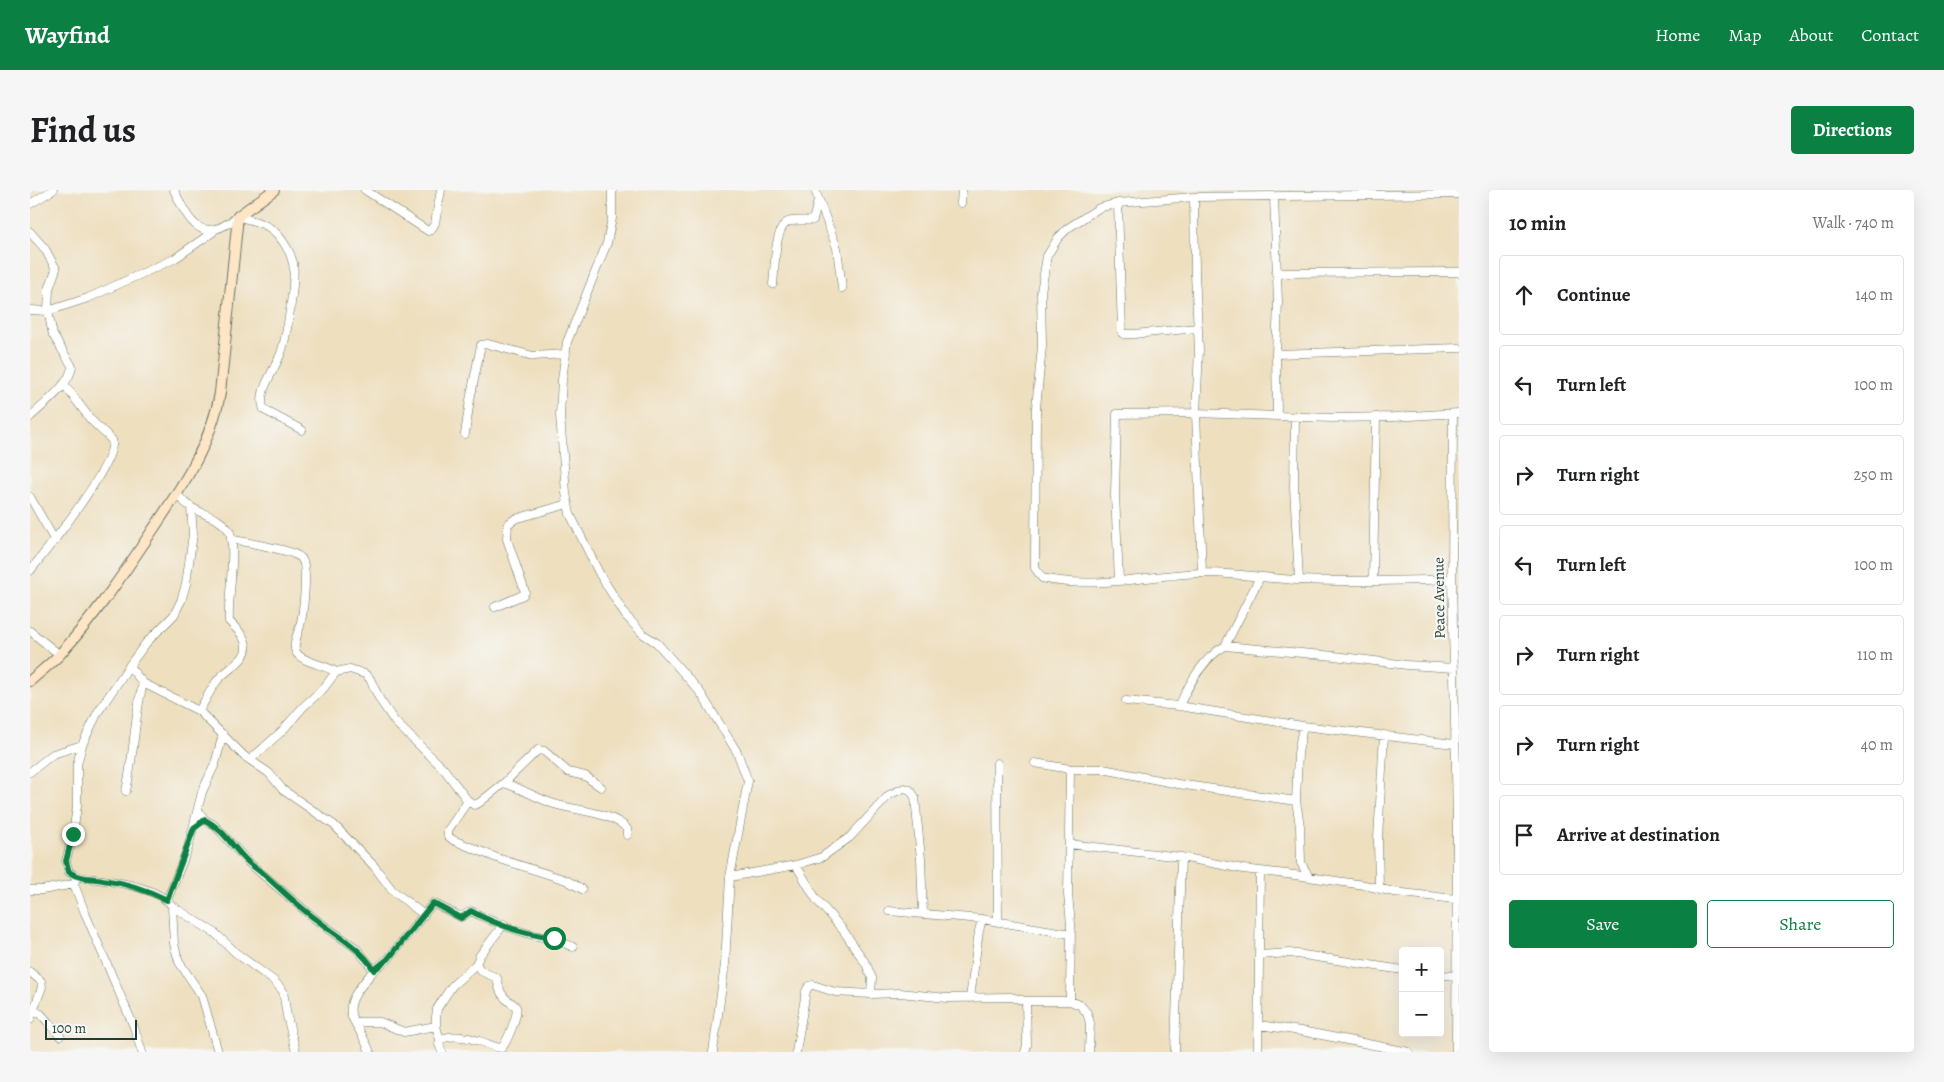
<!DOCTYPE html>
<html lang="en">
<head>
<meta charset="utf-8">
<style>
	:root { --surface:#fff; --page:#f6f6f6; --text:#202124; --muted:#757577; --line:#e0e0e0; --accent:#0b8043 }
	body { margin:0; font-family:Alegreya,serif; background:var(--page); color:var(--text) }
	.controls { position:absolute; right:15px; bottom:15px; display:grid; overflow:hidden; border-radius:5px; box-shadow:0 5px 20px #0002 }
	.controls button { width:45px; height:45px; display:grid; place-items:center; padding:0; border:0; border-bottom:1px solid var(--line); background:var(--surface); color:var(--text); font:25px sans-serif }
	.scale { position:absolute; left:15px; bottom:12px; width:92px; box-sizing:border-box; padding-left:5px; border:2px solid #1f3d34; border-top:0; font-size:14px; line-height:18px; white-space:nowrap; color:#1f3d34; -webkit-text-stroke:4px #f6f6f2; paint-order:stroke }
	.stop { position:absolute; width:15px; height:15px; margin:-11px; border:4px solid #0b8043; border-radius:50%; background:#fff }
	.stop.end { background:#0b8043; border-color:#fff; box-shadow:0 1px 5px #0008 }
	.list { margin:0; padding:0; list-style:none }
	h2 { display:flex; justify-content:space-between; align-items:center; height:65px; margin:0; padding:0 20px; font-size:21px }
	h2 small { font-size:16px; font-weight:400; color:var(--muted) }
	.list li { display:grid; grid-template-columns:32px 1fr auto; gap:15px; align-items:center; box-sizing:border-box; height:80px; margin:0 10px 10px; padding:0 10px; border:1px solid var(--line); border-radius:5px }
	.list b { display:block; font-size:19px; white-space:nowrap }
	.list em { font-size:16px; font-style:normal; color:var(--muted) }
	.actions { display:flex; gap:10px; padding:15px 20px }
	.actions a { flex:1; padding:11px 0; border:1px solid var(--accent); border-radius:5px; text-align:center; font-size:18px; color:var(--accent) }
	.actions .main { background:var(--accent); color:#fff }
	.icon { flex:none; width:28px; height:28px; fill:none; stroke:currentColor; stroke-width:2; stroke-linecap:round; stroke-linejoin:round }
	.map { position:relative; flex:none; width:1429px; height:862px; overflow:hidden; border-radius:5px }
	header { display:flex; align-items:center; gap:30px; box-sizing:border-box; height:70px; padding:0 25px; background:var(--accent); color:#fff }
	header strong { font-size:24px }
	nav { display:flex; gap:28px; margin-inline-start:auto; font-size:18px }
	.intro { display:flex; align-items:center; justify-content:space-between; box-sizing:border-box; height:120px; padding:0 30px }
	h1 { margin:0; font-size:35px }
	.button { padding:12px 22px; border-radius:5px; background:var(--accent); color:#fff; font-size:18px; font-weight:700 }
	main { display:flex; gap:30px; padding:0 30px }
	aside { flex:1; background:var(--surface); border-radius:5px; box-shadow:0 5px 20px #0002 }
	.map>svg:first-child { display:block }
</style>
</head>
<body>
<header>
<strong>Wayfind</strong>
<nav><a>Home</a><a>Map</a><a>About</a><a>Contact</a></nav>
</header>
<div class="intro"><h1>Find us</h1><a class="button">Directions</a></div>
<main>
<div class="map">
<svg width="1429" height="862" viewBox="0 0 1429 862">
	<rect width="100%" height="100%" fill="#f6f6f2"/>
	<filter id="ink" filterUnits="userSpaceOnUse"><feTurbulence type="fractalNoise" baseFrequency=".02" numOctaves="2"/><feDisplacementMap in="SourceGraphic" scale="10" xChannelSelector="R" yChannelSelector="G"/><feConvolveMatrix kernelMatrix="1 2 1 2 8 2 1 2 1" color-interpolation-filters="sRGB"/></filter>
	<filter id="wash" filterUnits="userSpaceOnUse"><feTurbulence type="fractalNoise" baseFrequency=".0096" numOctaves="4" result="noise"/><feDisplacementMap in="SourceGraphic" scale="20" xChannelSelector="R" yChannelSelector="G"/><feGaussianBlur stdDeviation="1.12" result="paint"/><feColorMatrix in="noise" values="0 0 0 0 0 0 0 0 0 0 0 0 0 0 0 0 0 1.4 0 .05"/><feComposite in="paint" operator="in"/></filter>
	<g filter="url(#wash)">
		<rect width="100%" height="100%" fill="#eedfbf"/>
	</g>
	<g filter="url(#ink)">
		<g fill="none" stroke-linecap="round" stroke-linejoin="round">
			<!-- street casing -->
			<g stroke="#677665" stroke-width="9">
				<path id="street" d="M144,0C160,34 172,56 208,26C218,30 232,32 240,38C250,45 260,60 263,73C266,89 257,146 251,163C245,180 226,202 234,220L272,240
					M335,0L398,41L401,40L405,33L411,0
					M582,0V28L577,53L537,152L532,190L530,225L536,303L540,324L569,383L596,426L613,444L627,453L670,502L707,562L718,591L700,687L695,774L683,862
					M785,0L807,58L812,98
					M1164,7L1165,84L1169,160L1166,223L1172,383
					M1244,7L1248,112L1246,164L1247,225
					M931,13L932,0
					M1088,13L1092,142L1094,144H1104L1168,138
					M0,14L23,0
					M0,42L15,59L26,79L19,99L18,121L23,145L42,176C41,194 13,215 0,227
					M1246,83L1429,82
					M743,94C745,80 744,42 756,33C763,28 775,32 783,30L788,11
					M0,120L18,121L58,108L144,69L183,42
					M1246,164L1429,158
					M1423,224L1422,389L1427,628L1426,862
					M1265,226L1264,297L1269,390
					M435,244L440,210L451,155L458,154L503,166L536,164
					M147,304C151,309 156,314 161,317C173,325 189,327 198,339C208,352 197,412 199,431C204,437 211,442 214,449C224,469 196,478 187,491C180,500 175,511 169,521
					M0,307L25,351
					M161,318L163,344L156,394L151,411L144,425L116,453L99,476L68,522L52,555L47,575V616L43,644L36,671L39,682C49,689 61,688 73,690C93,693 130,699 142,716L185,743L206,763L244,791L253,801L257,826L266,862
					M201,349C216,353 262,359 271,368C279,376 273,425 270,436C268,444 262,454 266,462C271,472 296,475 306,482L320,479L335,484L340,489L350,510L365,532L413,578L438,611L444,615L449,613L474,593L508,560L514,561L538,582L555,586L571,597
					M0,381C16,361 88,272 82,250L61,230L34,194
					M1422,389C1371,391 1320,392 1269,390C1237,389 1203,382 1171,383C1118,385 1064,400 1012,388L1005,378L1006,218L1012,156L1011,102L1017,66L1028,48L1038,38L1069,18L1088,13L1164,7L1429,4
					M1089,390L1085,305L1087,224L1166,223L1302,228L1364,227L1429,223
					M1343,391L1346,227
					M465,417L493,405L495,402L477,349L478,334L485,329L538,314
					M0,441L30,465
					M1195,456L1304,466L1377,475L1424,478
					M99,476L113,493L169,521L214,566L239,583L253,600L304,635L344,676L362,700L394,725
					M1096,511L1149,516L1273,536L1424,554
					M1149,516C1159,494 1173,468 1195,456L1230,387
					M1273,536L1268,563L1266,611L1270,636L1271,673L1279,687
					M220,570L252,541L273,517L293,499L306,482
					M967,573L968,732
					M1005,573L1040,579H1073L1148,594L1266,611
					M1040,579L1038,705L1041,734L1040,811
					M0,582L23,564L52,555
					M474,593C490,598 505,607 521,613C541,620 584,622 597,639V645
					M96,601C104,566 104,529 113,493
					M438,611L418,640V646L423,650L467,668L536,690L552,699
					M168,620L175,630L183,634L191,642L218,672L285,729L326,758L344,780L358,769L403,713L431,727L441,721C460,731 482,739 503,745C520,749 527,749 543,757
					M1039,654L1151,667L1213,679L1265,685L1334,695L1364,702L1425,709
					M766,675L786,709L813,740L836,774L842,788L841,804
					M700,687L766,675L792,667L820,647L859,605L874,598L880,600L885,607L891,669L893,724
					M44,694L55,723L104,837L112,862
					M1349,698L1348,648L1354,545
					M0,700H12L44,694L45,691
					M137,710L158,658L172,602L185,574L193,544
					M142,716L144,754L149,772L172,806L188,862
					M859,721L952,729L1041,744
					M1229,765L1260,763L1373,780
					M0,782L11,791L12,797L0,830
					M1410,785L1427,786
					M940,808L949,741L952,729
					M4,821L11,824L30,846
					M325,832H350L374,842L406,836
					M1229,835L1271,841L1379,862
					M410,850C421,844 438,847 449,851C457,853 464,858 472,858C477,851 489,824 486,817C484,814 483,814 480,812C470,805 469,799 467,788L451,781L446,774
					M340,862C335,849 328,839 322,827C315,810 335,792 344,780
					M412,862L409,854L410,850L406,836V827L407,819L412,811L422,796L446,774L450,765L474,734
					M766,862L776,801L779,796L783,795L805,802L841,804L870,803L917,808L981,807L996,811H1040L1050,815L1057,823L1060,833L1059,862
					M995,862L997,855L996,811
					M1145,862L1151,667
					M1228,862L1230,681"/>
			</g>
			<!-- secondary casing -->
			<g stroke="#677665" stroke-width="12">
				<path id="secondary" d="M0,491C10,482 22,473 31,463C65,426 92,386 120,344C149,301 181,256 190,203L208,26L244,0"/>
			</g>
			<!-- street -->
			<use href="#street" stroke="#fff" stroke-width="8"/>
			<!-- secondary -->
			<use href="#secondary" stroke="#fde5c5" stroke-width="10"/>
		</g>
	</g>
	<g fill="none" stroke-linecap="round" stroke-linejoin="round" filter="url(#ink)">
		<!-- route -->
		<path stroke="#0b8043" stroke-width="6" d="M43,644L36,671L39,682C49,689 61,688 73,690C96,693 117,700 137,710L164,638L175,630C193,639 202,656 216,670C222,676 230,681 237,687C253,701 269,717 287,730C307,746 330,757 344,780L358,769L403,713L431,728L441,721C466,735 496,744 524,748"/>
	</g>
	<g text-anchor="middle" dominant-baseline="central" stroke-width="4.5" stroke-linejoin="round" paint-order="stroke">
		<!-- street labels -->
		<g font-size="15" fill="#1f3d34" stroke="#f6f6f2">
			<text transform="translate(1409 408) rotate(-91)">Peace Avenue</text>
		</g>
	</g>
</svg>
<div class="controls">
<button>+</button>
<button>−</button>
</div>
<div class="scale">100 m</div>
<div class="stop" style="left:524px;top:748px"></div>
<div class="stop end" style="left:43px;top:644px"></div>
</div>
<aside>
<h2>10 min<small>Walk · 740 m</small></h2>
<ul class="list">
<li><svg class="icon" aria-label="ahead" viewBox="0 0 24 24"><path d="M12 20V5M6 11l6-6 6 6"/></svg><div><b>Continue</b></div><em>140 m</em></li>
<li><svg class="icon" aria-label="left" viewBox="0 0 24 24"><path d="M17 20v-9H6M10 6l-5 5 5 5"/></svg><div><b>Turn left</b></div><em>100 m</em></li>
<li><svg class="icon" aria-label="right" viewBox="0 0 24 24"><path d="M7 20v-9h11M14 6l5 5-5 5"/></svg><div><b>Turn right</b></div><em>250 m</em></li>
<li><svg class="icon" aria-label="left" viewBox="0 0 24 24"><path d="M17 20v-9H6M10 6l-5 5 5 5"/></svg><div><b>Turn left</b></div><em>100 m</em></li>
<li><svg class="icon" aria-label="right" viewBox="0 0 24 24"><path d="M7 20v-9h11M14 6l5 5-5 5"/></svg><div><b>Turn right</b></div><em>110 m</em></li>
<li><svg class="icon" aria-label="right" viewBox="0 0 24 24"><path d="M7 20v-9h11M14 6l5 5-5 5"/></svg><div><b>Turn right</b></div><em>40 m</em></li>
<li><svg class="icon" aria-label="arrive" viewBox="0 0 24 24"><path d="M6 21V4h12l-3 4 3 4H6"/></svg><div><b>Arrive at destination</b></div></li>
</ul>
<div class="actions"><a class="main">Save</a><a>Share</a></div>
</aside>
</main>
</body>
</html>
